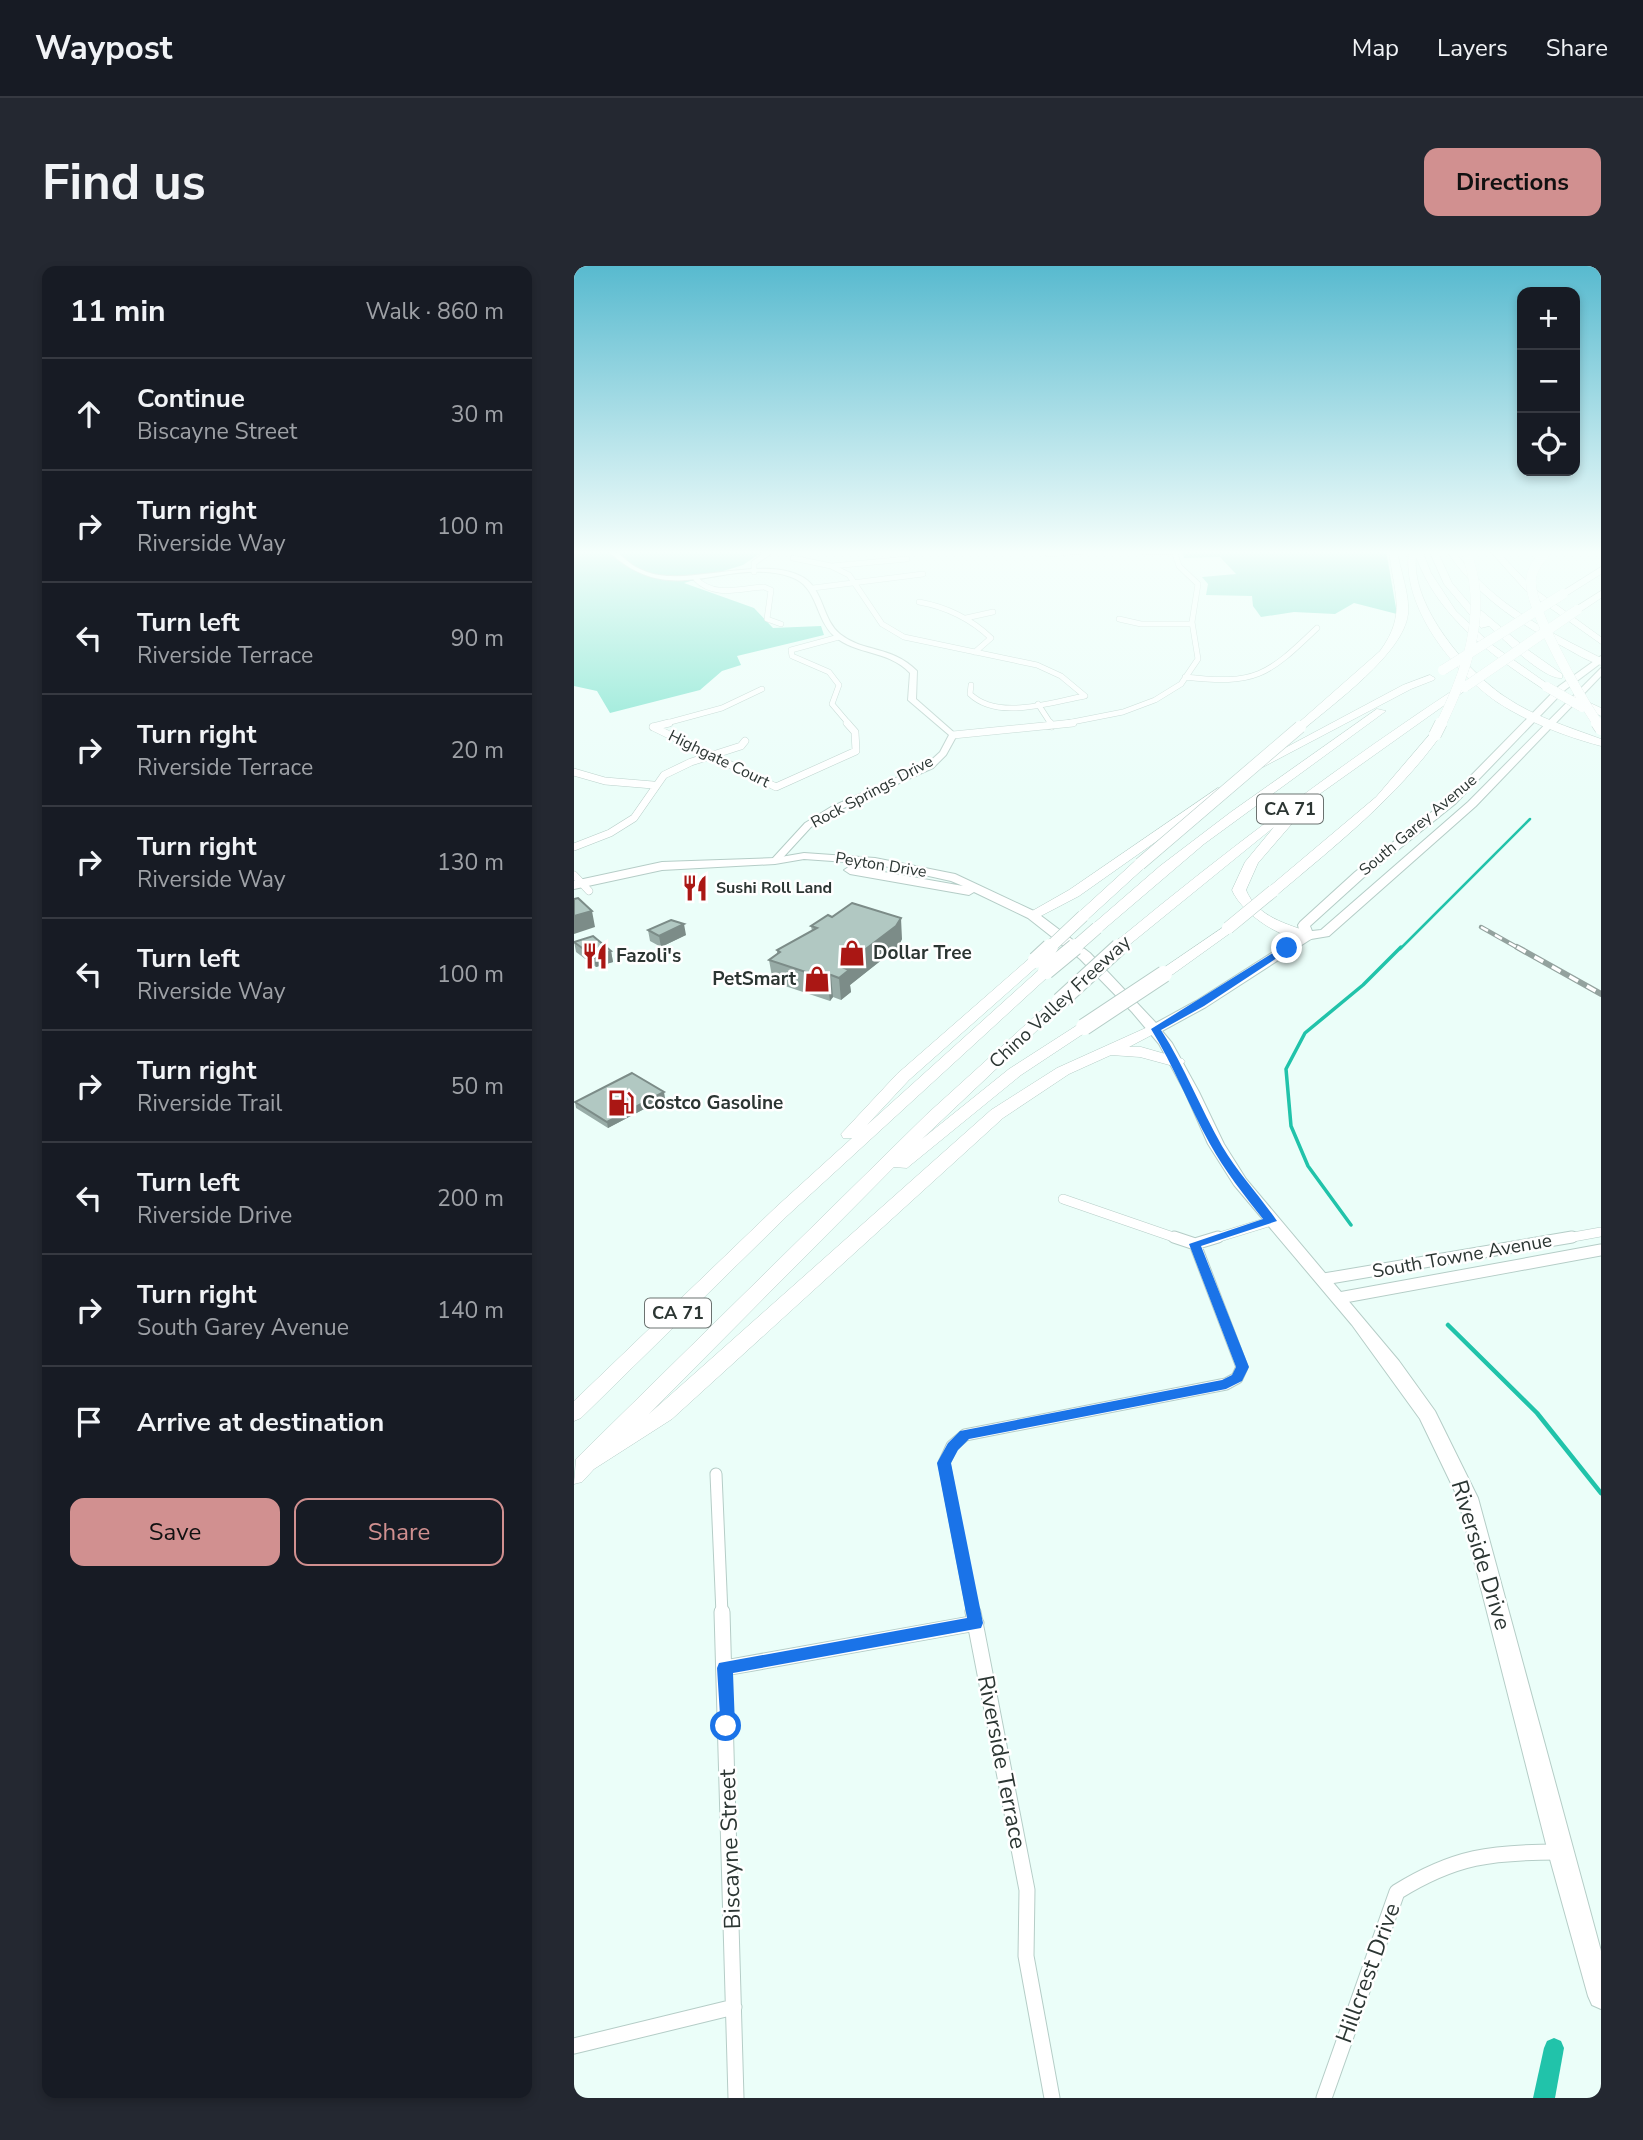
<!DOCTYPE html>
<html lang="en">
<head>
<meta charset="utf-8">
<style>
	:root { --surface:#171b24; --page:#242831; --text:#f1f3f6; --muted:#9ea1a6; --line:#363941; --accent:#d19090 }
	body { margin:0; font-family:"Nunito Sans",sans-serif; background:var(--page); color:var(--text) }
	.controls { position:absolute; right:21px; top:21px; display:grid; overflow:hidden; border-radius:14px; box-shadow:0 4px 10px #0003 }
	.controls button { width:63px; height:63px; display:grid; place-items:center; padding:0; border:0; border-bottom:2px solid var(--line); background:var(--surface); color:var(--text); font:35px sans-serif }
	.stop { position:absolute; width:21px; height:21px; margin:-16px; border:5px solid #1a73e8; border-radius:50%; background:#fff }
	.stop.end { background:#1a73e8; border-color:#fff; box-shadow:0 2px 7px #0008 }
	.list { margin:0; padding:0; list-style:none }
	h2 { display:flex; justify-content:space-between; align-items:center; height:91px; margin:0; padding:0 28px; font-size:30px }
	h2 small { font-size:23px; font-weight:400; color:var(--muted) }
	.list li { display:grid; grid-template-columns:46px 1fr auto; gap:21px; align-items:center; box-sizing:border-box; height:112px; padding:0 28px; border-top:2px solid var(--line) }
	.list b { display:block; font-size:26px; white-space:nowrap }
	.list p { margin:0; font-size:23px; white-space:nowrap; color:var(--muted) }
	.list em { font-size:23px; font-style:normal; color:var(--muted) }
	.actions { display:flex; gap:14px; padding:21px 28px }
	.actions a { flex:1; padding:16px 0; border:2px solid var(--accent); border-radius:14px; text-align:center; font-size:24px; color:var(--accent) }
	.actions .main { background:var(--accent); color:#111 }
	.icon { flex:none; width:38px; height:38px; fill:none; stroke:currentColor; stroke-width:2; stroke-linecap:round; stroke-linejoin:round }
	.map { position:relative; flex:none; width:1027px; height:1832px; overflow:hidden; border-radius:14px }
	header { display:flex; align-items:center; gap:42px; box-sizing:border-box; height:98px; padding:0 35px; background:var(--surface); border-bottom:2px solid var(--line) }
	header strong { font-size:33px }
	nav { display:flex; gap:38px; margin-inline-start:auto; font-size:24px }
	.intro { display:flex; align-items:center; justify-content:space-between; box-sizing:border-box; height:168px; padding:0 42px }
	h1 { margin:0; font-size:49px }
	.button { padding:18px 32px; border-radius:14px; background:var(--accent); color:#111; font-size:24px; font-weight:700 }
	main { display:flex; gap:42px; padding:0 42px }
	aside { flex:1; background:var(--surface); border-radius:14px; box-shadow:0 4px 10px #0003 }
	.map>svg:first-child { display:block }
</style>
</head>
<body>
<header>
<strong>Waypost</strong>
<nav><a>Map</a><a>Layers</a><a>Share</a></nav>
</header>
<div class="intro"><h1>Find us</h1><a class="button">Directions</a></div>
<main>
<aside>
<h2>11 min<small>Walk · 860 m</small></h2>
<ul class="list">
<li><svg class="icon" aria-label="ahead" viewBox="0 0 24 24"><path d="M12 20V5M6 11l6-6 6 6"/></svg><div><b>Continue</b><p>Biscayne Street</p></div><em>30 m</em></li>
<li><svg class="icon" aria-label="right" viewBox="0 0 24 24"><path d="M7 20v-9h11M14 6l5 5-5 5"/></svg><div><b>Turn right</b><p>Riverside Way</p></div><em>100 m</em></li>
<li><svg class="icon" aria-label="left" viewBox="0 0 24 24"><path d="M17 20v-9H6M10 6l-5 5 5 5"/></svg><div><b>Turn left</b><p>Riverside Terrace</p></div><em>90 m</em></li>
<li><svg class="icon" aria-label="right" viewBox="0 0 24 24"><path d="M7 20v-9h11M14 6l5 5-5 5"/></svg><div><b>Turn right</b><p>Riverside Terrace</p></div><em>20 m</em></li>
<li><svg class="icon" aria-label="right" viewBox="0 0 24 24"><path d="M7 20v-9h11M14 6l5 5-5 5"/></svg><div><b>Turn right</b><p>Riverside Way</p></div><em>130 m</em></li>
<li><svg class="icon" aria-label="left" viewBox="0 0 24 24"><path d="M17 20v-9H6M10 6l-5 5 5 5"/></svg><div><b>Turn left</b><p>Riverside Way</p></div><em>100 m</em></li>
<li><svg class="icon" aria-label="right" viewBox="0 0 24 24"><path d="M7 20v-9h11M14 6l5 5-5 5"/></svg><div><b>Turn right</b><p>Riverside Trail</p></div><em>50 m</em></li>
<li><svg class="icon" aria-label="left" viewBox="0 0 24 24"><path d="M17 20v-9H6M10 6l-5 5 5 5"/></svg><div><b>Turn left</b><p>Riverside Drive</p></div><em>200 m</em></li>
<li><svg class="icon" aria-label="right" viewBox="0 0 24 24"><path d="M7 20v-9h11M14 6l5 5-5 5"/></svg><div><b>Turn right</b><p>South Garey Avenue</p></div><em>140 m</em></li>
<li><svg class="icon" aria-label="arrive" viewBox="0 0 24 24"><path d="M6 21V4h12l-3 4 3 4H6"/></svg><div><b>Arrive at destination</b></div></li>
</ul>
<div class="actions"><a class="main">Save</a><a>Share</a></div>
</aside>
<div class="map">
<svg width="1027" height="1832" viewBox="0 0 1027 1832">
	<rect width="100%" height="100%" fill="#ebfef9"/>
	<!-- green -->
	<path fill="#78e2cc" d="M0,284H191L169,299L110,317L180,342L199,362L247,360L250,369L163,390L167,399L148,405L126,424L36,447L23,425L0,420Z
		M608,284H812L823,348L780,337L761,348L720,346L687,351L679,340L678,330L632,329L634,318L628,311L662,308L646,291L610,292Z"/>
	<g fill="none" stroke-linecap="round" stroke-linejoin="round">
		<!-- stream-far2 -->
		<path stroke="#21c3aa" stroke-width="2.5" d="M826,683L956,553"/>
		<!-- stream-far1 -->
		<path stroke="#21c3aa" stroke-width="3.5" d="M777,959L734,900L717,860L712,803L731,767L789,719L827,681"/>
		<!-- stream -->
		<path stroke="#21c3aa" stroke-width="4.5" d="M874,1059L963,1147L1027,1227"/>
		<!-- canal -->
		<path fill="#21c3aa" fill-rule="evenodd" d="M980,1772L987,1775L990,1782L981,1832H959L970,1782L973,1775Z"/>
		<!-- minor-far4 casing -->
		<g stroke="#b5cdc7" stroke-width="6">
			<path id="minor-far4" d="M474,288L523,284L600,286
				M219,292L257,300L275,309L308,358L330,371L463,399L487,410L511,430C477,436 424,455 396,428L397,419
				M258,300L333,293
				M180,306V297L198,284
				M122,313C140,332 167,322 190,321L197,324L193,353L207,358
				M239,322L349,308
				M345,336C373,341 396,352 417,372L401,386
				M392,352L419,346
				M545,353L567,358H618
				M265,371L217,384L218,390L255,406L265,419L258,438L275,458
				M611,411C682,419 693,410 743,362
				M464,438L477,458
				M89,458L148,442L188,423
				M488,458L549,446L581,434L607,418L624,393L618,356L624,318L605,300L600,284"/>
		</g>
		<!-- minor-far3 casing -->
		<g stroke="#b5cdc7" stroke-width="8">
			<path id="minor-far3" d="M476,457L478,460
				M79,461L202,521L282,485L281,466L273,457
				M79,461L95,457
				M379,469L499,457
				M0,506L31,515L79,519
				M0,581L36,567L60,552L90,509L117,496L167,480L171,475
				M0,609L15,625"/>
		</g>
		<!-- minor-far2 casing -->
		<g stroke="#b5cdc7" stroke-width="10">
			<path id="minor-far2" d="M489,933L605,973
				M639,973L697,955
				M988,973L1027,966"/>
		</g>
		<!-- minor-far1 casing -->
		<g stroke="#b5cdc7" stroke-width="13">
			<path id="minor-far1" d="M600,971L621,978
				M621,978L644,971
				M750,1013L998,971
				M765,1032L1027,984
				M142,1208L148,1348
				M399,1348L370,1197L378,1180L391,1169L652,1118L663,1112L668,1101L621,978"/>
		</g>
		<!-- minor casing -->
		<g stroke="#b5cdc7" stroke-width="17">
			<path id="minor" d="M148,1346L162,1832
				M399,1346L453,1624L452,1690L478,1832
				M151,1402L402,1357
				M0,1780L160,1741
				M750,1832L823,1626C881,1590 918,1586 985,1586"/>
		</g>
		<!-- tertiary casing -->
		<g stroke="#b5cdc7" stroke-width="2">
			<path id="tertiary" d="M33,284C45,284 50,294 60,300C67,304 77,308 85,309C126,316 199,288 233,314C250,328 249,354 266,368C290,387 317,379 343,405L342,433L383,469L372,489L359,502L263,545L237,561L204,597H198V593L231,557L257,541L353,498L366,486L375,469L334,434L336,407C313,383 283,390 260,370C241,353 244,320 217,311C150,289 99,347 33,284Z"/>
		</g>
		<!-- primary casing -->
		<g stroke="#b5cdc7" stroke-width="2">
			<path id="primary" d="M1027,390V397L991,424L881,538L789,612L736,660L738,665L747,664L894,536L1027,402V410L902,540L755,670L737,673L632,741L588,765L598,777L625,826L650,878L672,913L825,1095L861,1145L904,1232L1027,1685V1743L1018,1739L1014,1730L974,1586L884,1232L846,1153L778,1059L660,919L634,878L611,826L585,778L558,746L506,693L454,652L400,626L395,629L276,608L270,604L276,600L389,620L377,615L301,598L230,593L201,598L88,604L0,623V615L88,596L201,592L230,587L301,592L381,608L462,646L516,687L582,757L622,735L726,669L724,659L726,656L781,606L873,534L985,420Z"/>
		</g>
		<!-- motorway casing -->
		<g stroke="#b5cdc7" stroke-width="1">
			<path id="motorway" d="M815,284H823C826,305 836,328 834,348C830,387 759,438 730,463H722V459L806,385C834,347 819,326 815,284Z
				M835,284H848L857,307L882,345L917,378L978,421L969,423C917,389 865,352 842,291C837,340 894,407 933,432C961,451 995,461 1027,473V480C993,471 953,456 923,436C879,405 827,341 835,284Z
				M855,284H863L878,317L902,345H908L954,384L988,408V412C970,414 929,373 915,360L907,362L870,318Z
				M872,284H880C917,337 971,364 1027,392V399C1013,395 1001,387 988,380C941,356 901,328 872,284Z
				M915,284H923L958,321L1027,371V378L952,325Z
				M1027,301V308L992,330L984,328Z
				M1027,325V332L1006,346H1000V342Z
				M856,409L861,412L860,414L837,423L689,501L679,499L829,419Z
				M887,419L896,421L716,549L722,553L684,597L672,624C683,651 713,658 738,667V673C712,678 668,648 658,624L671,596L700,561L555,679H545V673C655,582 768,497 887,419Z
				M1010,434L1027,442V450L1006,439L1005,437Z
				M803,443L812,445L630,578L528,665H518V659L586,600L657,546Z
				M857,467L867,469C822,532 762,579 704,628H694V622L802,531Z
				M644,522L648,523V529L505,630L463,652L458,653L451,649L495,624Z
				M566,594L572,598L571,601L514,653H504V647L561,595Z
				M654,658L659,659V665L595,711H585L583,708L585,705Z
				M462,690L469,694L467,697L335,814L293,859L467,702H477L479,705L477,708L213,950L7,1152L0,1155V1135L201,942L278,872H269L267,868L323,808L457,691Z
				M486,731L493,735L491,738L348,873L435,803L505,758H515L518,761L515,764L447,809L333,902L320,901L75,1148L417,844L483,802L576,760L581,758L589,763L555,781H567L609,793L611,796L603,801L566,791L537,789L495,808L429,852L98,1153L20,1203L8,1216L0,1218L2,1193L353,848L481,732Z"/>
		</g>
		<!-- minor-far4 -->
		<use href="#minor-far4" stroke="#fff" stroke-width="5"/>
		<!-- minor-far3 -->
		<use href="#minor-far3" stroke="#fff" stroke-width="7"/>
		<!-- minor-far2 -->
		<use href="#minor-far2" stroke="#fff" stroke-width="9"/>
		<!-- minor-far1 -->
		<use href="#minor-far1" stroke="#fff" stroke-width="11"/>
		<!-- minor -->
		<use href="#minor" stroke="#fff" stroke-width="15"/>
		<!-- tertiary -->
		<use href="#tertiary" fill="#fff" fill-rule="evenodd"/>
		<!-- primary -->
		<use href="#primary" fill="#fff" fill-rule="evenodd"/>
		<!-- motorway -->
		<use href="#motorway" fill="#fff" fill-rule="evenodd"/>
		<!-- rail-far1 casing -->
		<g stroke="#93a29e" stroke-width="4.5">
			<path id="rail-far1" d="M907,661L946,683"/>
		</g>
		<!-- rail casing -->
		<g stroke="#93a29e" stroke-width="6">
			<path id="rail" d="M943,681L1027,728"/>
		</g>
		<!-- rail-far1 -->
		<use href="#rail-far1" stroke="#fff" stroke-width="2.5" stroke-dasharray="8" stroke-linecap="butt"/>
		<!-- rail -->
		<use href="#rail" stroke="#fff" stroke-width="3.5" stroke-dasharray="10" stroke-linecap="butt"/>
		<!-- motorway-bridge-far2 casing -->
		<g stroke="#b5cdc7" stroke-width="10" stroke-linecap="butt">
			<path id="motorway-bridge-far2" d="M973,285C966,293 958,302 957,314C955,343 1006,431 1024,458
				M869,404L989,328
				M891,421L1003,344
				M973,421L1008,441
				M867,458C891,409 913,350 895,295"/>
		</g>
		<!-- motorway-bridge-far1 casing -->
		<g stroke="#b5cdc7" stroke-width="13" stroke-linecap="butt">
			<path id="motorway-bridge-far1" d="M1023,457L1027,463
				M861,469L867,457
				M566,598L726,461
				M654,662L699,625
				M474,683L509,650
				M499,683L523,662
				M543,683L550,676"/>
		</g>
		<!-- motorway-bridge casing -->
		<g stroke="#b5cdc7" stroke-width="18" stroke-linecap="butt">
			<path id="motorway-bridge" d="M462,694L476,681
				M472,705L501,681
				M486,735L545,681
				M510,761L590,708"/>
		</g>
		<!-- motorway-bridge-far2 -->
		<use href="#motorway-bridge-far2" stroke="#fff" stroke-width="10"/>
		<!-- motorway-bridge-far1 -->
		<use href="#motorway-bridge-far1" stroke="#fff" stroke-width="12"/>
		<!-- motorway-bridge -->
		<use href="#motorway-bridge" stroke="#fff" stroke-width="16"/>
	</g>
	<!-- wall -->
	<path fill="#98aca7" d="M258,651L328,673L324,681L276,719L277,726L267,734L259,731L256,735L199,716L195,694L203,688V684L238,665L237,660Z
		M74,664L112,669L87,681L76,675Z
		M0,675L37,685L39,696L22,701L2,686Z
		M91,832L34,862L2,842L1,836Z"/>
	<!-- shaded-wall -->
	<path fill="#7c8c88" d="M18,645L21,661L0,668V650Z
		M327,652L328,673L324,681L276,719L277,726L267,734L265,712L268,701Z
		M110,658L112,669L87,681L85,670Z
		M37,685L39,696L22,701L19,690Z
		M257,709L259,731L256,735L253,713Z
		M90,826L91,832L34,862L33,856Z"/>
	<!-- building -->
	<path fill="#b1c8c2" stroke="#7c8c88" stroke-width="2" d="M4,632L18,645L0,650V633Z
		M278,637L327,652L322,660L268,701L275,704L265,712L257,709L253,713L195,694L206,686L203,684L243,662L237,660L254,649L258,651Z
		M97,654L110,658L85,670L74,664Z
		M19,670L37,685L19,690L0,676Z
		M58,807L90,826L33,856L1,836Z"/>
	<!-- sky -->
	<linearGradient id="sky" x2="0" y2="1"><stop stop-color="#58bacf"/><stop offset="0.53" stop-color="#f6fffc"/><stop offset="1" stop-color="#f6fffc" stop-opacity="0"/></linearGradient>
	<rect width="1027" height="540" fill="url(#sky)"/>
	<!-- route -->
	<path fill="#1a73e8" d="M710,680L718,682L630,740L587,764C611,801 626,842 648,880C664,907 685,929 703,955L627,980L675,1101L668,1115L652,1123L395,1173L384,1184L377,1197L409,1357L407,1362L159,1407L161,1460L158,1465L152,1467L147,1465L143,1402L145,1397L393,1352L363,1197L374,1177L386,1165L648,1114L658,1109L662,1101L615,978L689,953C670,929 651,905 636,878C615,840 600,800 577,763Z"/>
	<!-- icons -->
	<defs>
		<g id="restaurant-bare" transform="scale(2.1)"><path d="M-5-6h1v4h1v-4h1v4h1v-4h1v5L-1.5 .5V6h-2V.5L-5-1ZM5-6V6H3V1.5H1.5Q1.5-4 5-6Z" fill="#aa1714" stroke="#fff" stroke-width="2.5" paint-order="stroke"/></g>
		<g id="shop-bare" transform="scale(2.1)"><path d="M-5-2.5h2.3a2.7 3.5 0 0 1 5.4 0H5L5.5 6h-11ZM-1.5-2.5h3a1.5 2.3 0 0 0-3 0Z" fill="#aa1714" stroke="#fff" stroke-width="2.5" paint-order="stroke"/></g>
		<g id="fuel-bare" transform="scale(2.1)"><path d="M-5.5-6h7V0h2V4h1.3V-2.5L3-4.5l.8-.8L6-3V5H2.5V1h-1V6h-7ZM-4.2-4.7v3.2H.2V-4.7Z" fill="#aa1714" stroke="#fff" stroke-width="2.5" paint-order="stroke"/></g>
	</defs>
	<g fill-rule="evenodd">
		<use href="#restaurant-bare" x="121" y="622"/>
		<use href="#shop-bare" x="278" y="687"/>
		<use href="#restaurant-bare" x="21" y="690"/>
		<use href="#shop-bare" x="243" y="713"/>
		<use href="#fuel-bare" x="47" y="837"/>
	</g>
	<g text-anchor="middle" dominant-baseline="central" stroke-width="5" stroke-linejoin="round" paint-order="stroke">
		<!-- far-street labels -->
		<g font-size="16" fill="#2c3633" stroke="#fff">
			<text transform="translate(145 493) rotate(26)">Highgate Court</text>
			<text transform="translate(298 526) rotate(-28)">Rock Springs Drive</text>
			<text transform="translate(844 559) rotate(-40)">South Garey Avenue</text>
			<text transform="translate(307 599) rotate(9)">Peyton Drive</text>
		</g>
		<!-- far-poi labels -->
		<g font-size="16" font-weight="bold" fill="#2c3633" stroke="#fff" text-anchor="start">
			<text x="142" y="622">Sushi Roll Land</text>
		</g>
		<!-- shield labels -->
		<g fill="#fff" stroke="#6b7270" stroke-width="2">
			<rect x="683" y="528.5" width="66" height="29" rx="5"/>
			<rect x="71" y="1032.5" width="66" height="29" rx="5"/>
		</g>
		<g font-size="18" font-weight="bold" fill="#2c3633">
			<text x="716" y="543">CA 71</text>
			<text x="104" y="1047">CA 71</text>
		</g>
		<!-- poi labels -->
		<g font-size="19" font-weight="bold" fill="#2c3633" stroke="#fff" text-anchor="start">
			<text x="299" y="687">Dollar Tree</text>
			<text x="42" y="690">Fazoli's</text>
			<text x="222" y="713" text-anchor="end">PetSmart</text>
			<text x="68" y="837">Costco Gasoline</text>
		</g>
		<!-- street labels -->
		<g font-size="19" fill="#2c3633" stroke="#fff">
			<text transform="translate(486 736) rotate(-43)">Chino Valley Freeway</text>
			<text transform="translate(888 990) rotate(-10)">South Towne Avenue</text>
		</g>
		<!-- near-street labels -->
		<g font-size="23" fill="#2c3633" stroke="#fff">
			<text transform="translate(907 1289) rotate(73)">Riverside Drive</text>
			<text transform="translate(428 1496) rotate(79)">Riverside Terrace</text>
			<text transform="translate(156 1583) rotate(-92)">Biscayne Street</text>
			<text transform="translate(794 1707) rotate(-70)">Hillcrest Drive</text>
		</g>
	</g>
</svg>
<div class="controls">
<button>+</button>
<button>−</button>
<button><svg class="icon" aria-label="locate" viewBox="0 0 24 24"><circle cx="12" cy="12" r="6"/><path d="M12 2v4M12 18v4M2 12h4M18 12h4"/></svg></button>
</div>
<div class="stop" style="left:152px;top:1460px"></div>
<div class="stop end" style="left:713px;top:682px"></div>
</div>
</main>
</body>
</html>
